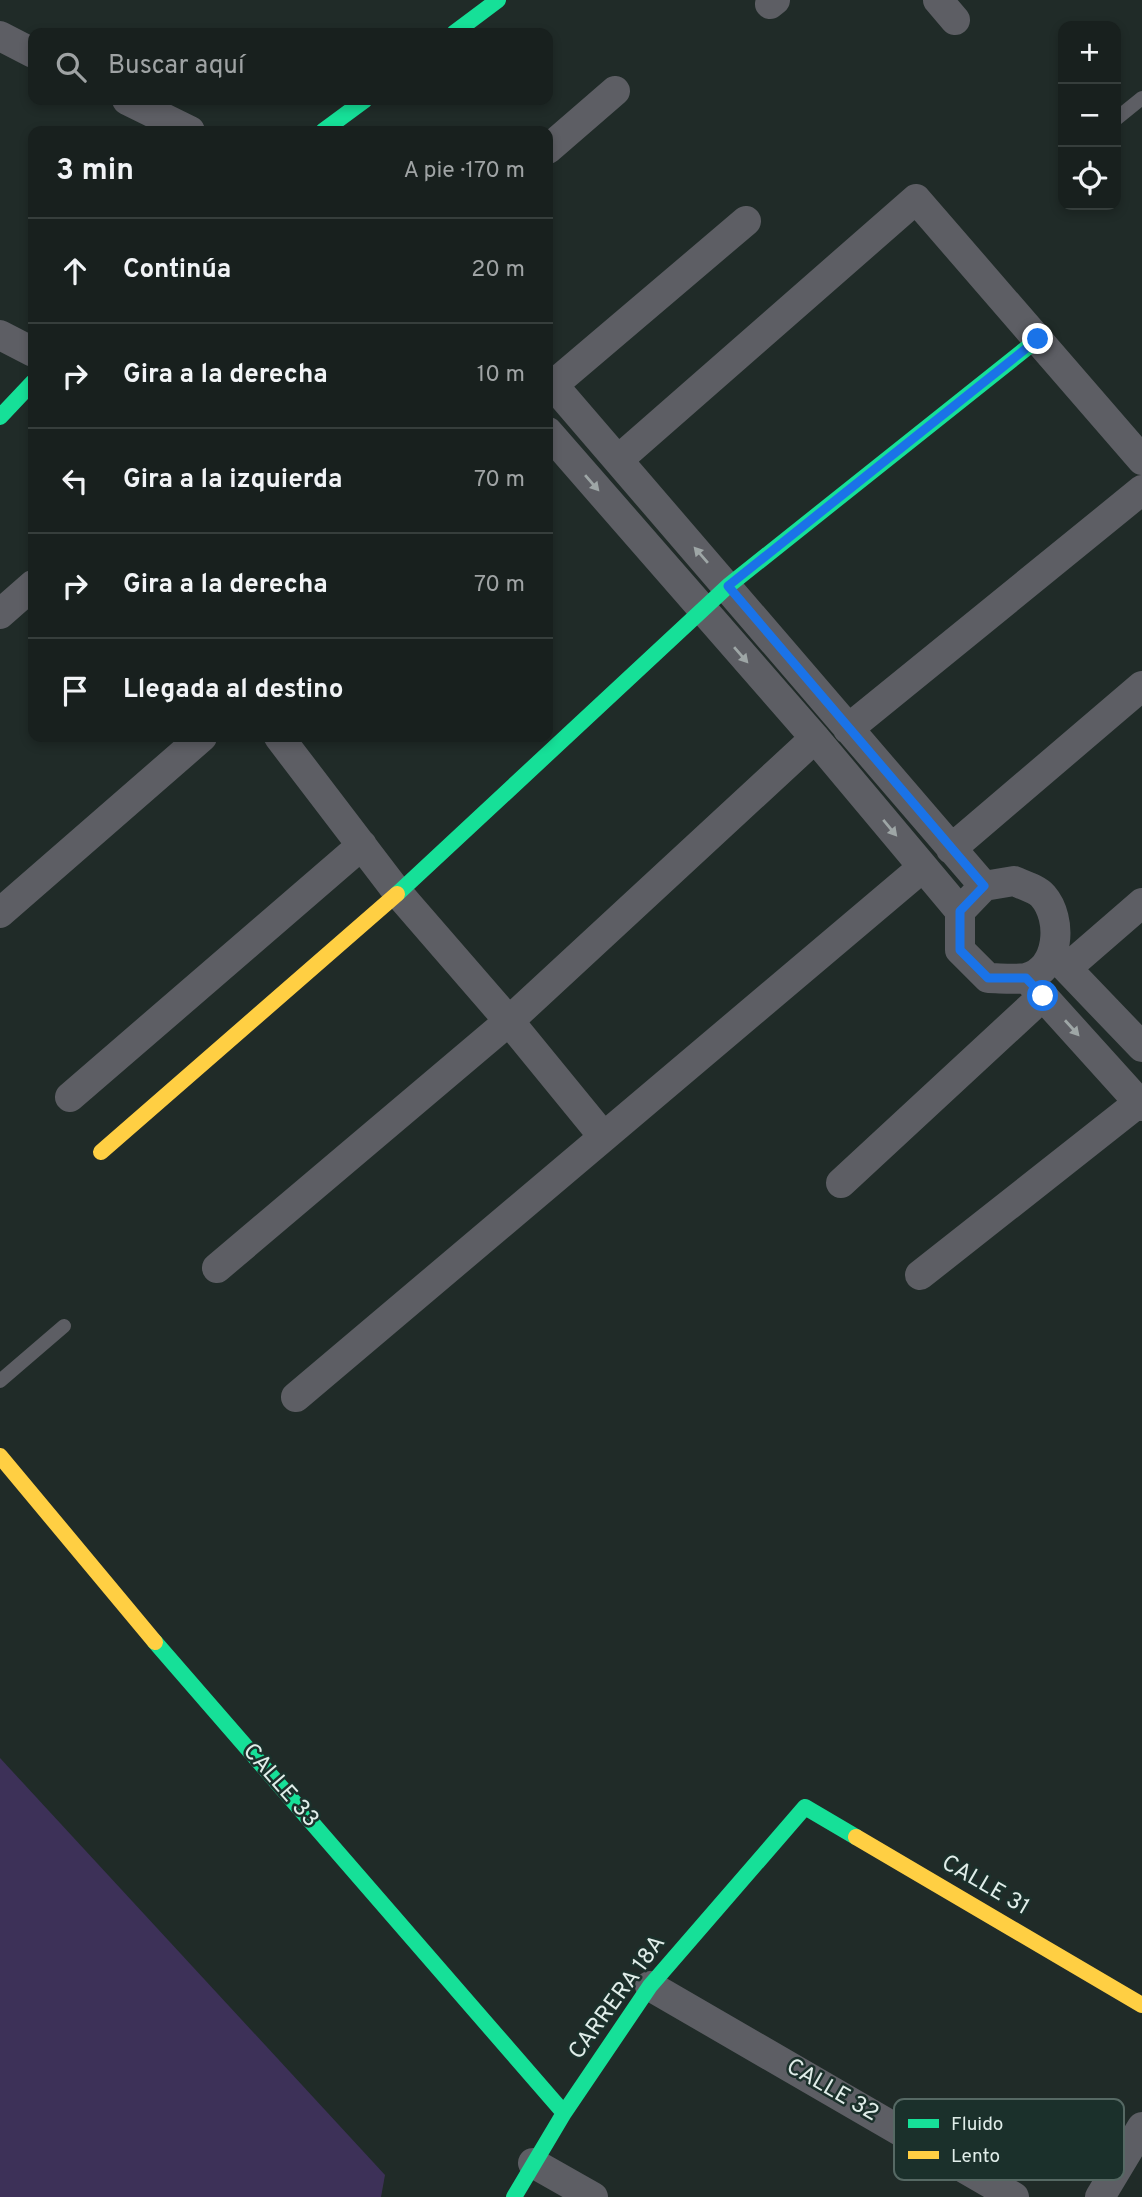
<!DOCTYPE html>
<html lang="es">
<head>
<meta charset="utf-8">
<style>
	:root { --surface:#18201e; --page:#252d2b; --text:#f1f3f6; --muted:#9fa3a4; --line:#363e3c }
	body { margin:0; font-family:Overpass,sans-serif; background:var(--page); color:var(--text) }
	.controls { position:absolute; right:21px; top:21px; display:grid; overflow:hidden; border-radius:14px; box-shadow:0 4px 10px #0003 }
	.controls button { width:63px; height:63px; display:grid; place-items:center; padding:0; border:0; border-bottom:2px solid var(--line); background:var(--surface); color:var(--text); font:35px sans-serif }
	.stop { position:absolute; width:21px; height:21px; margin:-16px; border:5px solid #1a73e8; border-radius:50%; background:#fff }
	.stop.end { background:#1a73e8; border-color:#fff; box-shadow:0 2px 7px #0008 }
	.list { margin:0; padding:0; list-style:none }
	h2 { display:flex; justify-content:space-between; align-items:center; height:91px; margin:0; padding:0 28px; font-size:30px }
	h2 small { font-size:23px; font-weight:400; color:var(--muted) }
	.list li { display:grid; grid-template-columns:46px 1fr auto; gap:21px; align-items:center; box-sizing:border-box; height:105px; padding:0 28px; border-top:2px solid var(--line) }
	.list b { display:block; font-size:26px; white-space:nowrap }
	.list em { font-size:23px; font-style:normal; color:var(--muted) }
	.icon { flex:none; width:38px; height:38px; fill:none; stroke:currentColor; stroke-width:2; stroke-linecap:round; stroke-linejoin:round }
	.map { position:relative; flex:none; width:1142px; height:2197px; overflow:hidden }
	.search { position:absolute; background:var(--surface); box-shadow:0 4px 10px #0003; left:28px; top:28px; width:525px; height:77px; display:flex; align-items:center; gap:18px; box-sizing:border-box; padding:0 24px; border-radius:14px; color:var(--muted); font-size:26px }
	.panel { position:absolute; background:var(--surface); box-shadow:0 4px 10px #0003; left:28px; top:126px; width:525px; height:616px; border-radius:14px }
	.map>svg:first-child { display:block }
</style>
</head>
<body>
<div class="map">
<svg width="1142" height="2197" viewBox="0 0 1142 2197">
	<rect width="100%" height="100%" fill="#202b28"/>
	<!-- green -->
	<path fill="#3d3158" d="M0,1758L385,2175L381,2197H0Z"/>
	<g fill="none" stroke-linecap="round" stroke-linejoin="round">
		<!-- lane -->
		<path stroke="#5d5e64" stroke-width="14" d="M1116,119L1142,98
			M0,1381L64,1326"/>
		<!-- street -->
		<path stroke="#5d5e64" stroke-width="30" d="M938,0L955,20
			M770,4L775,0
			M0,36L33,53
			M127,100L190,131
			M548,149L615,91
			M0,335L33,352
			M548,379L984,886
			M553,385L746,221
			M548,432L815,738L960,911
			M618,460L916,199L1142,460
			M0,614L33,585
			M848,729L1142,490
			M279,737L398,893L509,1021L603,1136
			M951,849L1142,686
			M1014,881C1023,885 1037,889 1043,896C1063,919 1060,969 1026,978C1015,980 999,978 988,978L960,950V911L984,886Z
			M0,913L202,737
			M1052,953L1142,1047
			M1067,968L1142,903
			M1031,983L1142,1106
			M70,1097L362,845
			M841,1183L1043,996
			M217,1268L509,1021L815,738
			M920,1275L1142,1100
			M296,1397L923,867
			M650,1986L1014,2197
			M533,2163L593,2197
			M1100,2197L1142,2127"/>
		<!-- fast -->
		<path stroke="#16e098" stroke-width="16" d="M454,33L498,0
			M323,131L365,100
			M0,417L33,382
			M397,894L728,586L1038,339
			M155,1642L564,2113
			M514,2197L564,2113L650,1986L805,1807L856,1837"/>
		<!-- slow -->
		<path stroke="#ffcf43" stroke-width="16" d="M101,1152L397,894
			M0,1456L155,1642
			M856,1837L1142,2005"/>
	</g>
	<!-- one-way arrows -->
	<defs><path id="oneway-solid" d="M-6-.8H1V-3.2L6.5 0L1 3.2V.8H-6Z" transform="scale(1.75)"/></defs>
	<g fill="#9ea6a6">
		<use href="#oneway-solid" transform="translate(592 483) rotate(49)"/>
		<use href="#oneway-solid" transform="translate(701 555) rotate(-131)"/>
		<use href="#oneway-solid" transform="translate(741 655) rotate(49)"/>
		<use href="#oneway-solid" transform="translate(890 828) rotate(50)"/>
		<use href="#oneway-solid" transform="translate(1072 1028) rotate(48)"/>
	</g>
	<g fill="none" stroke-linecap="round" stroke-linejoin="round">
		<!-- route -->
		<path stroke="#1a73e8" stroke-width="9" d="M1038,339L728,586L984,886L960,911V950L988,978H1026L1043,996"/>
	</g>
	<g text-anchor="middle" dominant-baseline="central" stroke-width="5" stroke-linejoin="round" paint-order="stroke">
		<!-- street labels -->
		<g font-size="23" fill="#e0ede9" stroke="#1b302b">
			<text transform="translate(280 1786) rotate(49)">CALLE 33</text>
			<text transform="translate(985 1886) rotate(30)">CALLE 31</text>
			<text transform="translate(618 1998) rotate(-54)">CARRERA 18A</text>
			<text transform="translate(832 2091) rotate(30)">CALLE 32</text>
		</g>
	</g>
	<!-- legend -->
	<rect x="894" y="2099" width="230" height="81" rx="10" fill="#1b302b" stroke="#566964" stroke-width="2"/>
	<rect x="908" y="2119" width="31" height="9" fill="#16e098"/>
	<rect x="908" y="2151" width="31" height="8" fill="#ffcf43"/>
	<g font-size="19" fill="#e0ede9">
		<text x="951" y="2130">Fluido</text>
		<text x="951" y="2162">Lento</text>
	</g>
</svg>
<div class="controls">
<button>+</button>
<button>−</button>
<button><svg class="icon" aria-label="locate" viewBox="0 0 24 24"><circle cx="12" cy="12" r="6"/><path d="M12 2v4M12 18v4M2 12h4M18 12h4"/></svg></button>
</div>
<div class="stop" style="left:1043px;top:996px"></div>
<div class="stop end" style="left:1038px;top:339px"></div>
<div class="search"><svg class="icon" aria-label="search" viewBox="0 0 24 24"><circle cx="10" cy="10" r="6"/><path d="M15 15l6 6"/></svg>Buscar aquí</div>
<section class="panel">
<h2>3 min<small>A pie · 170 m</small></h2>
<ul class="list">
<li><svg class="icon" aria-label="ahead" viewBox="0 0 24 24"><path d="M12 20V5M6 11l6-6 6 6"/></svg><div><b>Continúa</b></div><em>20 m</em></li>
<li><svg class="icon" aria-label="right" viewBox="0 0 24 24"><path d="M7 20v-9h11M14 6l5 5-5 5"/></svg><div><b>Gira a la derecha</b></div><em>10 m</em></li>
<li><svg class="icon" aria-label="left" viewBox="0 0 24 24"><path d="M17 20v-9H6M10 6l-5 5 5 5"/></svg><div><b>Gira a la izquierda</b></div><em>70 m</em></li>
<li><svg class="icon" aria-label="right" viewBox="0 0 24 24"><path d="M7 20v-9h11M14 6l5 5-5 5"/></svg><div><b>Gira a la derecha</b></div><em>70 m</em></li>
<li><svg class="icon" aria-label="arrive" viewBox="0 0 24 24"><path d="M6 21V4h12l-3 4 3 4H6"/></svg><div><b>Llegada al destino</b></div></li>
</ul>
</section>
</div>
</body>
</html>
